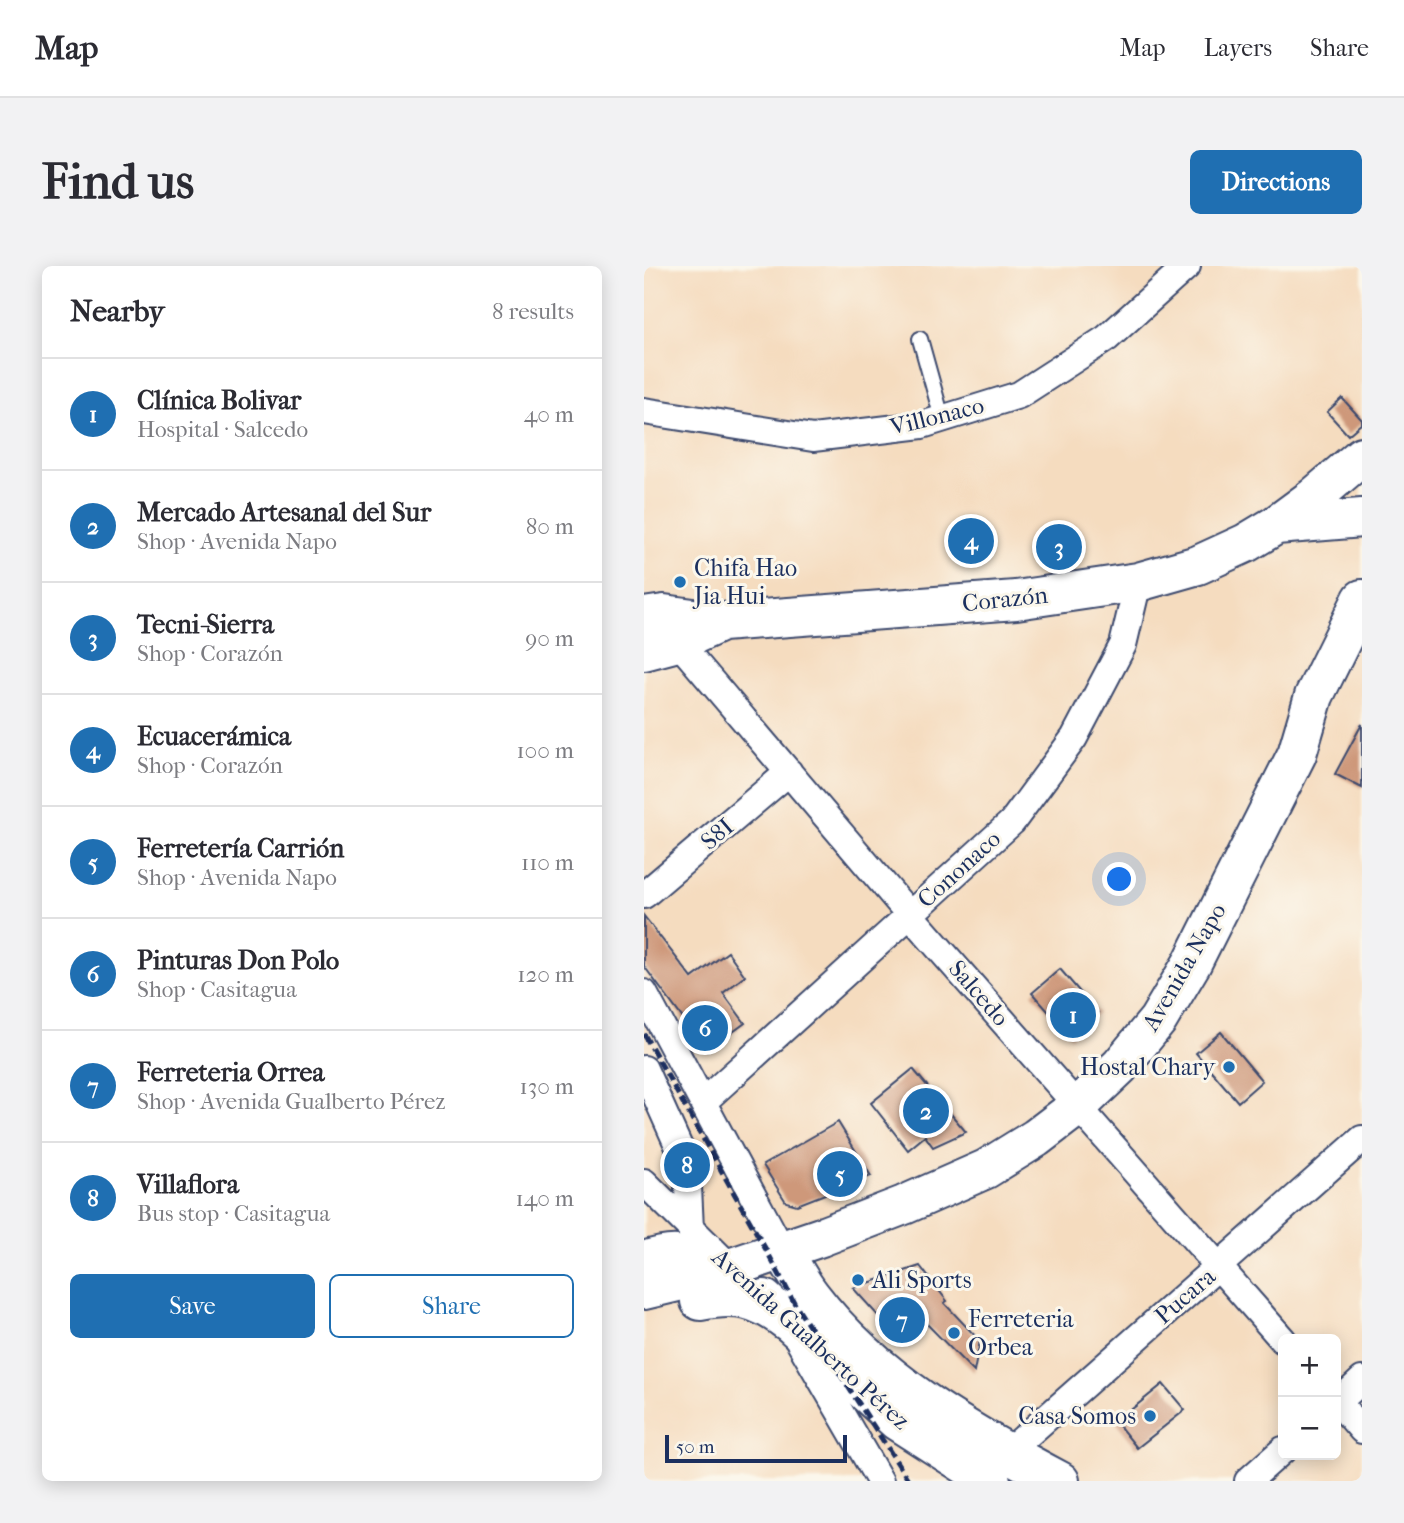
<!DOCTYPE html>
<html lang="en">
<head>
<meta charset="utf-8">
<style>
	:root { --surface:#fff; --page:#f2f2f3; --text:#2b2b33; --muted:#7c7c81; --line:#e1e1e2; --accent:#1f6fb2 }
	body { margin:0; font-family:"IM FELL French Canon",serif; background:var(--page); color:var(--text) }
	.controls { position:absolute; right:21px; bottom:21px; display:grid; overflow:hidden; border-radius:10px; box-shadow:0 4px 18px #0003 }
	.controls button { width:63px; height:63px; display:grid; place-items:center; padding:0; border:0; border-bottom:2px solid var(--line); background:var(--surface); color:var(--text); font:35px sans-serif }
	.scale { position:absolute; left:21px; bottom:18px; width:182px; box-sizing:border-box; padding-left:7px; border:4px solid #1b2f5e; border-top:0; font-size:19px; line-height:24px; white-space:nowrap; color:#1b2f5e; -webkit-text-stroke:5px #fbf7ec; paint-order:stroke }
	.you { position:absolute; left:476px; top:614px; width:24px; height:24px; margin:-18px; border:5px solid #fff; border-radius:50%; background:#1a73e8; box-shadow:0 0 0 10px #1a73e833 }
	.badge { display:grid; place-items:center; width:46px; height:46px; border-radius:50%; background:var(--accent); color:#fff; font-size:23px; font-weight:700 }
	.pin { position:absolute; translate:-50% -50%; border:4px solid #fff; box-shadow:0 2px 7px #0006 }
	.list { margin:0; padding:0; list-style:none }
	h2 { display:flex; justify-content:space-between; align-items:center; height:91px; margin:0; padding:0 28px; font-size:30px }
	h2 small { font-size:23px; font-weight:400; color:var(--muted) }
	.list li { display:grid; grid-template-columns:46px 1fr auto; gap:21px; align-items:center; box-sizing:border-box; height:112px; padding:0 28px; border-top:2px solid var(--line) }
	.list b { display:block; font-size:26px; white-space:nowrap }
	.list p { margin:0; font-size:23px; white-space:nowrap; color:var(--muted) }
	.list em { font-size:23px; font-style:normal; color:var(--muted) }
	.actions { display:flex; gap:14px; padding:21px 28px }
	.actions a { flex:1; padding:16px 0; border:2px solid var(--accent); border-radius:10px; text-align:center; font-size:24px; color:var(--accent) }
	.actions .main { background:var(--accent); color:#fff }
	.map { position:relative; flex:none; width:718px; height:1215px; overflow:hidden; border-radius:10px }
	header { display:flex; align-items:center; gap:42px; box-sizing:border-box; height:98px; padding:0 35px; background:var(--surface); border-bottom:2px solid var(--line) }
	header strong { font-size:33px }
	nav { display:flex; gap:38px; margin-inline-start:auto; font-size:24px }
	.intro { display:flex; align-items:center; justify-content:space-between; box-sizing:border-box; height:168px; padding:0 42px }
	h1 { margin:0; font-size:49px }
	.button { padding:18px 32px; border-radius:10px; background:var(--accent); color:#fff; font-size:24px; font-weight:700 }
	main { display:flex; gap:42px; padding:0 42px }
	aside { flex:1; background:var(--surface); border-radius:10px; box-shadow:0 4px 18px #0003 }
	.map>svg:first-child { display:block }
</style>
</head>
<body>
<header>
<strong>Map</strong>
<nav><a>Map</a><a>Layers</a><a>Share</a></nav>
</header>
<div class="intro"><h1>Find us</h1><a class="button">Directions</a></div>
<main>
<aside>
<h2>Nearby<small>8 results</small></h2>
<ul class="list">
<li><span class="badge">1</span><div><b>Clínica Bolivar</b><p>Hospital · Salcedo</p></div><em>40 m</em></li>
<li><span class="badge">2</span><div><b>Mercado Artesanal del Sur</b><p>Shop · Avenida Napo</p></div><em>80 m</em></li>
<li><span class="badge">3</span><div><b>Tecni-Sierra</b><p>Shop · Corazón</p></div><em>90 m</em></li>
<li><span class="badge">4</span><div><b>Ecuacerámica</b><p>Shop · Corazón</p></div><em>100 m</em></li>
<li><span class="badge">5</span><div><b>Ferretería Carrión</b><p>Shop · Avenida Napo</p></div><em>110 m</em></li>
<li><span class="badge">6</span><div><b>Pinturas Don Polo</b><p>Shop · Casitagua</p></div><em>120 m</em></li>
<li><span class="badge">7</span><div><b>Ferreteria Orrea</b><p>Shop · Avenida Gualberto Pérez</p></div><em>130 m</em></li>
<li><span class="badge">8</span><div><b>Villaflora</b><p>Bus stop · Casitagua</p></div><em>140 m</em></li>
</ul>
<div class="actions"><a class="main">Save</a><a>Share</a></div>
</aside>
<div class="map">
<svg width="718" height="1215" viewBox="0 0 718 1215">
	<rect width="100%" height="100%" fill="#fbf7ec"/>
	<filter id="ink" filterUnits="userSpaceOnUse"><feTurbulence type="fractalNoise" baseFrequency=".0143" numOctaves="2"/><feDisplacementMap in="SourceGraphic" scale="14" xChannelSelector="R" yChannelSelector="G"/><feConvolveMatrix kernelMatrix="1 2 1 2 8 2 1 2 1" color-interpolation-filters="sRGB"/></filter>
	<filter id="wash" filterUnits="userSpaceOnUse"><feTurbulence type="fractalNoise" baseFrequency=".00686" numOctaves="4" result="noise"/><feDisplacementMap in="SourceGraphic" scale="28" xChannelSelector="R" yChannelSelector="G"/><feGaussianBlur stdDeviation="1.57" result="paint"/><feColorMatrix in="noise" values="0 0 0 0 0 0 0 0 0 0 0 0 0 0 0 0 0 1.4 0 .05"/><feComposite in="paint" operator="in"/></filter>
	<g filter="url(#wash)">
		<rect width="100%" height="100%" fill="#f5dcbf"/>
		<g id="blocks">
			<!-- building -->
			<path fill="#ce987a" d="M698,132L718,154V157L704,169L683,146Z
				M718,458V522L691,508Z
				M0,650L48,712L84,686L101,710L79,727L101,757L63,785L0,700Z
				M416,703L454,747L427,771L388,727Z
				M577,766L618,815L594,836L552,787Z
				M269,803L322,866L289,881L281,870L264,884L227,837Z
				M194,856L227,910L153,939L142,936L119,899Z
				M276,1000L303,1035L300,1037L336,1075L330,1106L279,1054L255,1073L209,1022Z
				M519,1118L541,1144L493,1182L472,1156Z"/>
		</g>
	</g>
	<g filter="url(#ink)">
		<use href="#blocks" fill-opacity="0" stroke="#3c496d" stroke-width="2"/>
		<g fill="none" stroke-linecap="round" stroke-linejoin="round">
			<!-- service casing -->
			<g stroke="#3c496d" stroke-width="18">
				<path id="service" d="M276,73L298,152"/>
			</g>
			<!-- minor casing -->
			<g stroke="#3c496d" stroke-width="30">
				<path id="minor" d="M0,145L169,172L278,159L375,129L463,72L543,0
					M34,376L265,648L639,1074
					M0,629L145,506
					M0,727L138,984
					M0,803L43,899L46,963
					M59,836L368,556L430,472L479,379L494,316
					M0,916L86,1001
					M156,1077L236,1215
					M692,1134L718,1164
					M692,1138L718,1114
					M363,1187L718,873
					M604,1215L639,1184"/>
			</g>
			<!-- secondary casing -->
			<g stroke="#3c496d" stroke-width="42">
				<path id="secondary" d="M632,259L718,252
					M0,351L20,348L78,356L372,334L494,316L554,299L602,277L632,259L670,231L718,190
					M0,385L34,376L78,356
					M138,984C148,999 156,1016 167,1030C231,1114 325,1167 416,1215
					M120,1033L253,1155L347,1215"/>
			</g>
			<!-- primary casing -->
			<g stroke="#3c496d" stroke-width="42">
				<path id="primary" d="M0,995C37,983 39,989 71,1007
					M0,1024L71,1007L177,971L260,939L342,903L392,872L434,840L476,800L514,754L548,697L653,488L670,430L718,333
					M56,1035C93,1028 113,1032 143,1055"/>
			</g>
			<!-- service -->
			<use href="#service" stroke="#fff" stroke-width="14"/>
			<!-- minor -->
			<use href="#minor" stroke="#fff" stroke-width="26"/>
			<!-- secondary -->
			<use href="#secondary" stroke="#fff" stroke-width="38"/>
			<!-- primary -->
			<use href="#primary" stroke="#fff" stroke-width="38"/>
			<!-- rail -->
			<path stroke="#1b2f5e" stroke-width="5" stroke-dasharray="10 5" stroke-linecap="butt" d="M0,768L125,989L152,1040L265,1215"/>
		</g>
	</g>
	<!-- markers -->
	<g fill="#1f6fb2" stroke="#fbf7ec" stroke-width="2.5">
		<circle cx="36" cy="316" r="7"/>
		<circle cx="585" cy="801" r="7"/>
		<circle cx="214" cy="1014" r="7"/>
		<circle cx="310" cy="1067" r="7"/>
		<circle cx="506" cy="1150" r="7"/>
	</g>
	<g text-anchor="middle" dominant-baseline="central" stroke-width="6" stroke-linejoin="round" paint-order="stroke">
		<!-- street labels -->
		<g font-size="24" fill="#1b2f5e" stroke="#fbf7ec">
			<text transform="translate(293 150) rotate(-14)">Villonaco</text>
			<text transform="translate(361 333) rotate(-6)">Corazón</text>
			<text transform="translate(73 568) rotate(-40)">S8I</text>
			<text transform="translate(315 603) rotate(-42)">Cononaco</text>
			<text transform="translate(540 701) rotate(-60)">Avenida Napo</text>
			<text transform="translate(335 727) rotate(49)">Salcedo</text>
			<text transform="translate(541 1030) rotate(-41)">Pucara</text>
			<text transform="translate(167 1073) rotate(42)">Avenida Gualberto Pérez</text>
		</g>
		<!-- poi labels -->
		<g font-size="24" fill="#1b2f5e" stroke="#fbf7ec" text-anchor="start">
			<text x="50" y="302">Chifa Hao<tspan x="50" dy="28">Jia Hui</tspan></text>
			<text x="571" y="801" text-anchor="end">Hostal Chary</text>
			<text x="228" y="1014">Ali Sports</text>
			<text x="324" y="1053">Ferreteria<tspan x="324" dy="28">Orbea</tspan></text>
			<text x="492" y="1150" text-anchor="end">Casa Somos</text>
		</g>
	</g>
</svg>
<div class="controls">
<button>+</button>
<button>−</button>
</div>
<div class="scale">50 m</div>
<div class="you"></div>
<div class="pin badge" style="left:429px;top:749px">1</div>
<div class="pin badge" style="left:282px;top:845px">2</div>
<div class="pin badge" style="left:415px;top:281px">3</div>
<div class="pin badge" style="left:327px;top:275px">4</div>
<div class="pin badge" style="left:196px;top:908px">5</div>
<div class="pin badge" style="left:61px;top:762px">6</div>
<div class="pin badge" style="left:258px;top:1054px">7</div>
<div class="pin badge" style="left:43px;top:899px">8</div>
</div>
</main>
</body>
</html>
